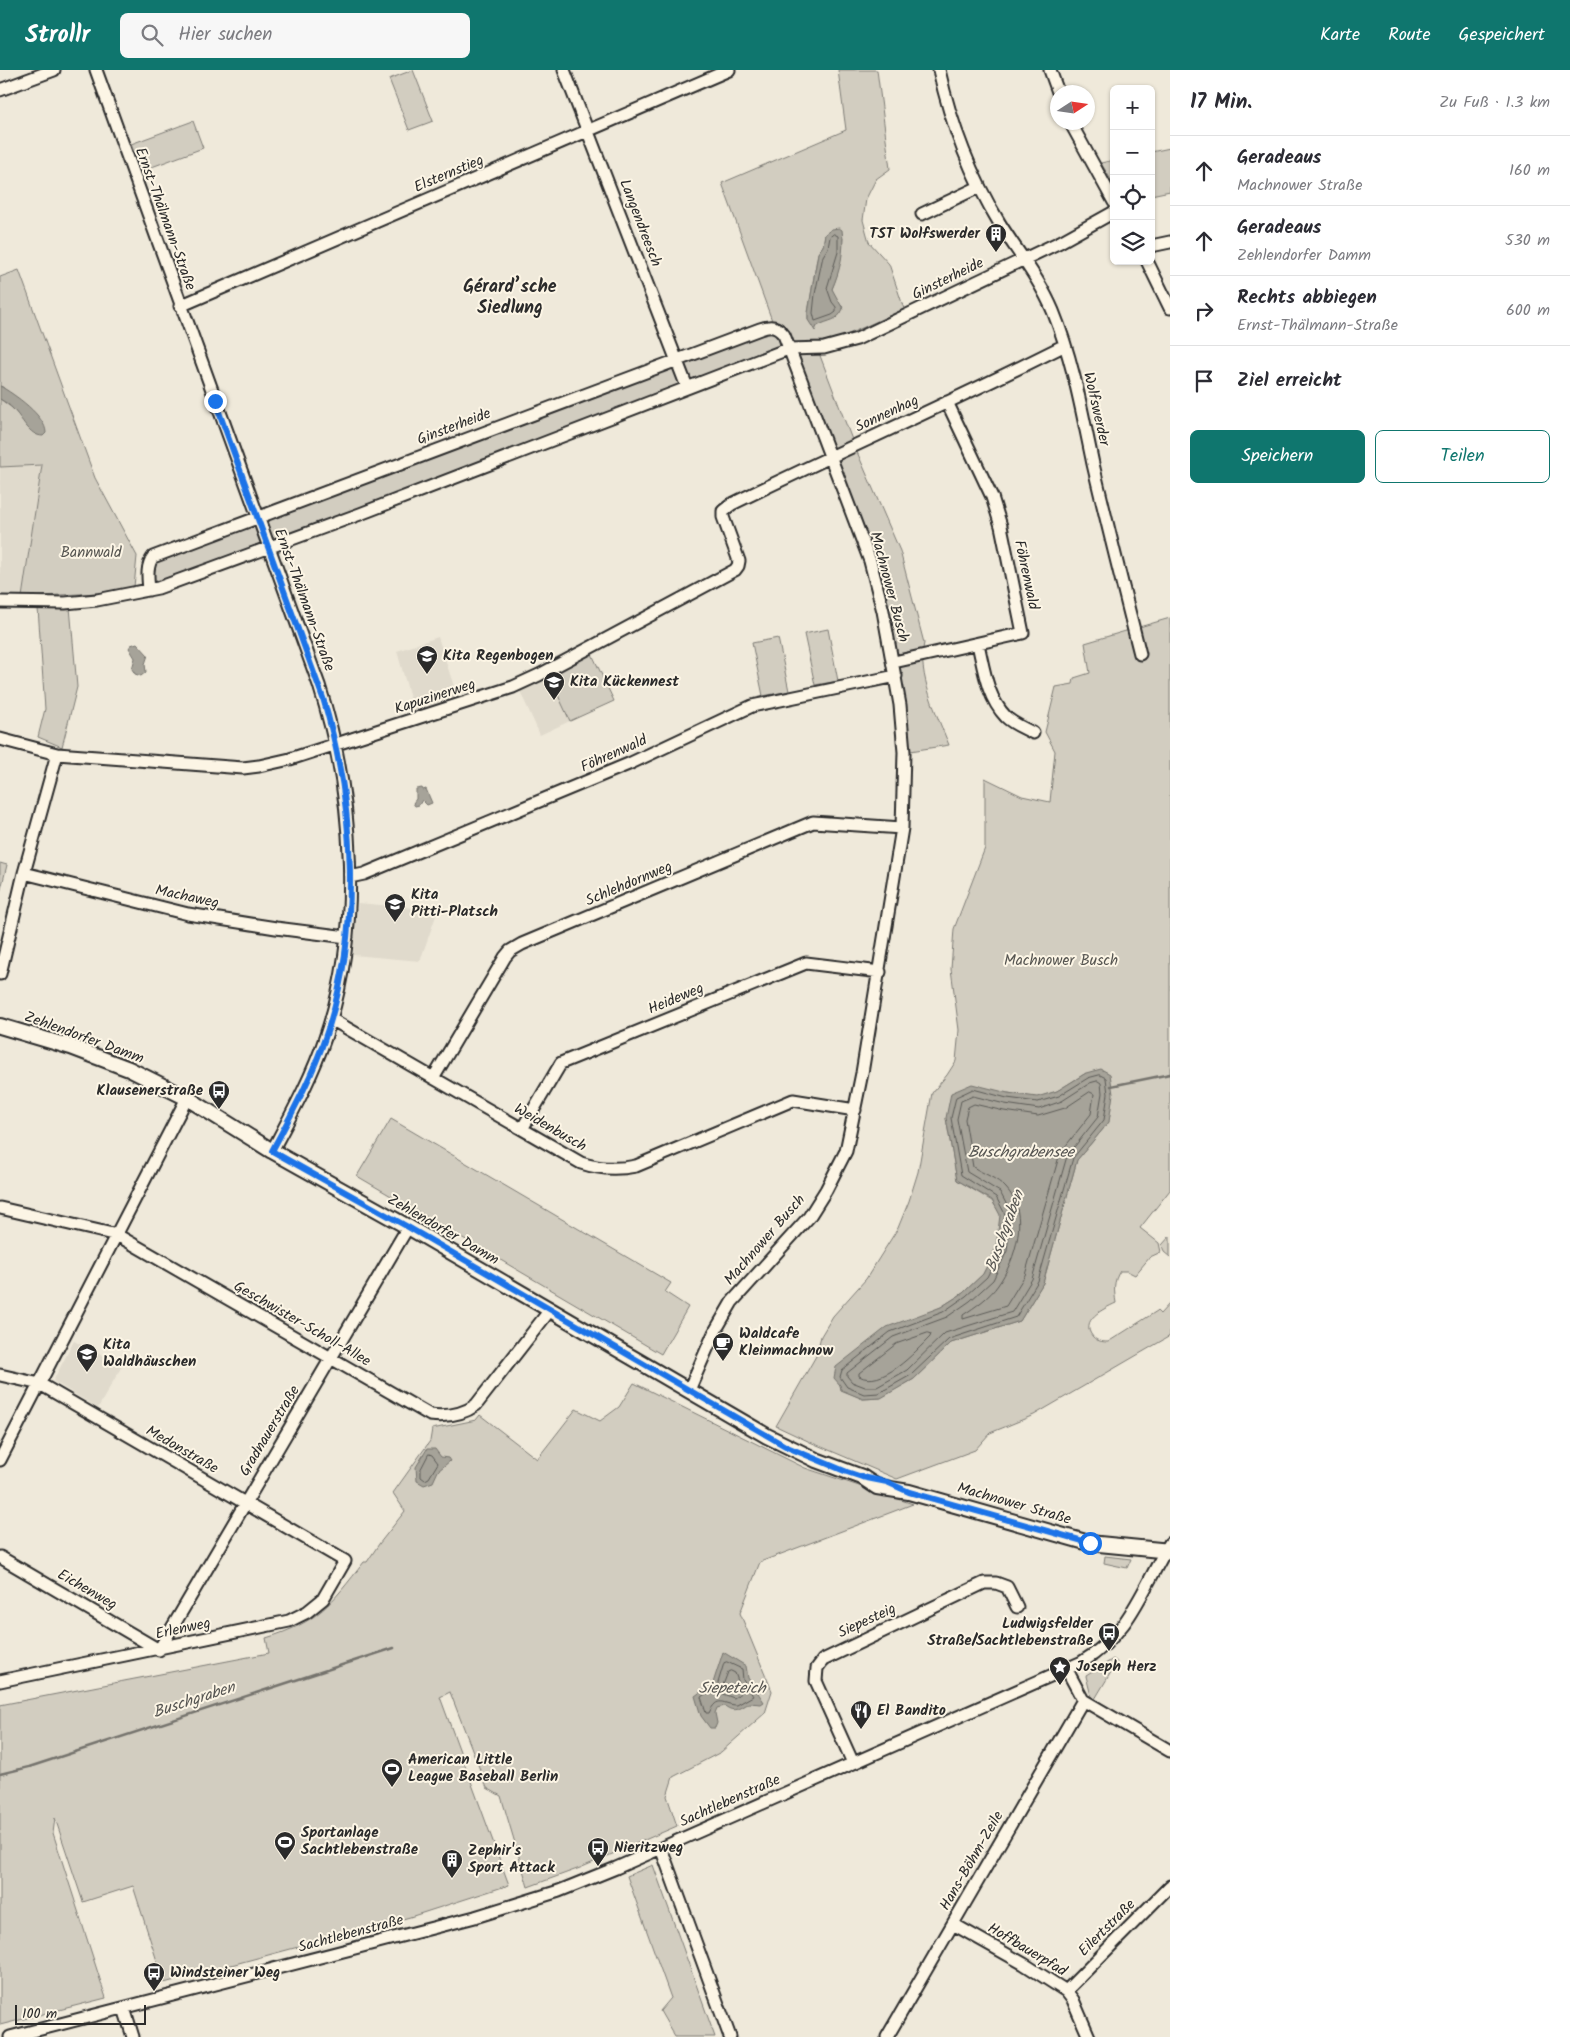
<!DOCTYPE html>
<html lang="de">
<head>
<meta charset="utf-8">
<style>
	:root { --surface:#fff; --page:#f7f7f7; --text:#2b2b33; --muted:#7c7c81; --line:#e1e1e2; --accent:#0f766e }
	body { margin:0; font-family:Kalam,sans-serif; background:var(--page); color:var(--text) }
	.controls { position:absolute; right:15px; top:15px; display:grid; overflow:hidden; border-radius:8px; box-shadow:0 1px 4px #0004 }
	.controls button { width:45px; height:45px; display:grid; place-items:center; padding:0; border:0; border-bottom:1px solid var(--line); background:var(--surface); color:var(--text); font:25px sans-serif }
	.compass { position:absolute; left:1050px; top:15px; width:45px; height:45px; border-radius:50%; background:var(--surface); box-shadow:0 1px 4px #0004; rotate:78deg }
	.scale { position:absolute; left:15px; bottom:12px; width:131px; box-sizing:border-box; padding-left:5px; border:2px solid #2b2b2b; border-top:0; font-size:14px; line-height:18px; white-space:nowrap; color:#2b2b2b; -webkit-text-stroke:4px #fcf5e5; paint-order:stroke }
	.stop { position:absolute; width:15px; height:15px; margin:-11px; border:4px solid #1a73e8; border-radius:50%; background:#fff }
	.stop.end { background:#1a73e8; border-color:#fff; box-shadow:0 1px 5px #0008 }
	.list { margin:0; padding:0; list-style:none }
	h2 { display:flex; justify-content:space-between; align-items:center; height:65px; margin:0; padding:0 20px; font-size:21px }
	h2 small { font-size:16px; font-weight:400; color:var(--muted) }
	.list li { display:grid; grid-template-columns:32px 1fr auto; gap:15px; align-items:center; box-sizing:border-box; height:70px; padding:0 20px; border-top:1px solid var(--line) }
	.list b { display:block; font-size:19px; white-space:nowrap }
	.list p { margin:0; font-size:16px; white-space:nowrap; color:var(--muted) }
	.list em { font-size:16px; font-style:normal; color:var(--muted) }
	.actions { display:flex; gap:10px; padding:15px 20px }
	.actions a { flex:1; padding:11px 0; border:1px solid var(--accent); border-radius:8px; text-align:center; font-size:18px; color:var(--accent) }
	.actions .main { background:var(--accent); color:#fff }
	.icon { flex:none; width:28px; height:28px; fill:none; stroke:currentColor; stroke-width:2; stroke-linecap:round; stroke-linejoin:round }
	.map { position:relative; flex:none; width:1170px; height:1967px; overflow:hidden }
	header { display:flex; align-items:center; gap:30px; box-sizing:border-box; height:70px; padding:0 25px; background:var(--accent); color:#fff }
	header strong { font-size:24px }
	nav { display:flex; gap:28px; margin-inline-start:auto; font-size:18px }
	.search { width:350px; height:45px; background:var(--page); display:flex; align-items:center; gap:12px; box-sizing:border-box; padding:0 18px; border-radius:8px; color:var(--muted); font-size:19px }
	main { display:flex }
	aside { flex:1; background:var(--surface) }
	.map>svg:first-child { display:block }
</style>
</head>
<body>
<header>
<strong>Strollr</strong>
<div class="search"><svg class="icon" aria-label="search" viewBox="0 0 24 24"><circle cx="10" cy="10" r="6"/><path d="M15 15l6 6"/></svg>Hier suchen</div>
<nav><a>Karte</a><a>Route</a><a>Gespeichert</a></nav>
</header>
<main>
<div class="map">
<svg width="1170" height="1967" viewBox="0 0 1170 1967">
	<rect width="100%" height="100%" fill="#efe9da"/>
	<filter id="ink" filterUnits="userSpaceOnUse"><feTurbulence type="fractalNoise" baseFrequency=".02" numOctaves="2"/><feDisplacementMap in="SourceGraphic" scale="10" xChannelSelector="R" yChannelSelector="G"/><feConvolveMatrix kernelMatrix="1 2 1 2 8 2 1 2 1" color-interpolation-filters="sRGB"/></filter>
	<g filter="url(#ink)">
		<!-- built -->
		<path fill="#e0dacc" d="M42,395L20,539L0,538V397Z
			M438,567L458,629L414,642L397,581Z
			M569,597L589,642L540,665L519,619Z
			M358,833L438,840L420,891L353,885Z
			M74,1271L122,1296L98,1338L53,1311Z"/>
		<!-- green -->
		<path fill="#d2cdc0" stroke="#7e7c76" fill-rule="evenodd" d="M413,0L433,51L409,60L389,9Z
			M838,0H877L890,99L876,109L866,129L863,150L869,172L889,194L904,239L842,267L820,272L819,283L854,375L900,481L924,573C917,604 937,645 949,675L904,682L883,541L788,279L158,518L148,511L149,491L774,256L722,113L846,60ZM825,164L843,168C841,185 839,202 832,219L836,230L843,237C838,246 826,251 817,256L808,250V243L815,200L818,183L823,176Z
			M193,51L203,78L141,101L131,74Z
			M1170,78V121L1151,125V82Z
			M1114,90V115L1101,93Z
			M19,200L95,408L137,486L134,517L98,523L22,527L42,395L0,397V329L12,338L22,349L3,317L0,316V207Z
			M70,537L77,617L62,677L38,667L45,639L38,538Z
			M1170,548V1120L1140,1158L1159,1173L1161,1182L1150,1187L1135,1205L1127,1201H1120C1113,1212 1114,1220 1116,1233C1103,1239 1079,1250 1093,1267C1097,1271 1102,1272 1108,1272L1157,1241L1160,1244L1170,1233V1266L1034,1345L990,1363L975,1380L897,1409L810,1372L776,1356L816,1286L821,1266L833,1246L866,1209L898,1158L909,1131L918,1102L932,1023L947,1005L956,991L959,960L951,899L954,859L985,778V708L1022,726L1050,732L1055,681L1045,662L1056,617L1073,614L1074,608L1090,603L1085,573ZM1086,1003L1109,1052L1077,1090L1043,1213L1020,1251L951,1273L914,1309L880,1328L863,1329L842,1320L840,1315L923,1245L941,1237L963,1223L983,1204L996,1178L1001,1145L992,1131L957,1110L946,1048L1008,1023L1037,1028L1057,1021Z
			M828,559L838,611L815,615L804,564Z
			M778,568L789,621L763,626L752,573Z
			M592,584L614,631L570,651L549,606Z
			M0,793L7,795L0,823Z
			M391,1049L671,1213L665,1222L688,1237L661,1284L357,1106Z
			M1170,1166V1187L1164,1182L1162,1175Z
			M634,1313L805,1398L913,1434L760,1492L740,1543L772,1621L765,1643L721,1682L673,1707L667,1726L677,1756L580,1798L528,1817L501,1726L487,1718L450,1622L440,1627L509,1815L410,1847L164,1913L133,1816L83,1832L55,1748L53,1763L106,1928L0,1955V1635L269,1583L266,1568C319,1552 331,1534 364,1492H367L379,1474L405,1441L393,1423L430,1371L432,1359L476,1350L480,1345L537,1389L576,1339L600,1351L619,1337Z
			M1105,1486L1131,1489L1127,1498L1104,1493Z
			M1113,1589L1117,1592L1095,1629L1091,1626L1086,1606Z
			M653,1795L715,1967H675L660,1941L671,1928L627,1806Z"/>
		<!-- water -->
		<path fill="#a6a399" stroke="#75736d" d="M839,158L842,160C845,180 840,201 832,219L843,239C837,252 830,249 817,256L815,261L808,250V243L818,183L823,176L825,164L832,159Z
			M0,316C14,324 46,346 46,363L43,366C29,366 22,348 13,339C10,335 5,332 0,329Z
			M137,573L148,585L145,594L146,602L141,606L135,604L132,599L135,588L129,578L131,575Z
			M422,718L423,720L426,719L432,733L427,735L422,730L419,735L415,736L413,733L416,729V719Z
			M1101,999L1110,1004L1113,1024L1109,1052L1077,1090L1043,1213L1020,1251L951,1273L914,1309L881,1328L863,1329L841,1320L840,1315L834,1308L836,1297L887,1257L941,1237L963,1223L983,1204L996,1178L1000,1145L992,1130L957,1110L946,1048L951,1023L972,1014L1008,1023L1037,1027L1057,1021L1086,1003Z
			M427,1379H435L441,1387L448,1388L450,1391L438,1401L433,1412L424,1415L417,1411L416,1397Z
			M723,1582L746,1596L748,1608L764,1632L761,1634L749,1633C740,1637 735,1644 725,1636L717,1638L715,1643L717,1653L715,1658H710L701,1646L695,1626L713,1613Z"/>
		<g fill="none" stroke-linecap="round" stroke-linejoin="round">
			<!-- shore -->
			<path stroke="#5c5b57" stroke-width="1" d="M834,164L838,166V182L827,218L832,232L836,237V242L832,245L815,251L813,243L815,224L823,186L828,178L830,167Z
				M1100,1005L1106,1008L1108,1024L1104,1050L1073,1088L1038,1211L1016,1247L949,1269L911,1305L879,1323L864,1324L847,1317L840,1307L842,1300L890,1262L943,1242L966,1226L987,1207L1001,1179L1005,1144L996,1127L961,1105L951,1048L956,1027L973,1019L1007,1028L1038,1032L1059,1026L1088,1008Z
				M1098,1011L1101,1013L1102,1023L1098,1047L1067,1086L1032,1209L1012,1242L945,1263L907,1300L877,1317H865L852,1312L847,1306V1303L893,1267L947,1247L970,1231L993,1210L1007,1181L1011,1143L1000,1122L967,1102L957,1049L961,1031L973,1026L1005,1034L1039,1039L1062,1031L1090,1013Z
				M1090,1022L1094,1024L1091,1044L1060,1083L1025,1205L1006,1236L963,1249V1245C975,1237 990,1227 998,1215C1016,1190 1030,1143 1006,1118C997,1108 984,1104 973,1097L965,1049L968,1037L974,1034L1004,1041L1038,1046L1065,1038Z
				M928,1263L931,1264L930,1267C915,1282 882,1319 859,1306V1303L896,1274Z
				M429,1384L432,1385L438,1393L429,1408L425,1410L421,1407V1399Z
				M727,1592L742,1599L743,1610L753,1626L737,1635C723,1635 718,1624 709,1643H706L701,1627L717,1616L724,1593Z
				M731,1601L735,1603L742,1622L734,1628L720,1623L728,1602Z"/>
			<!-- stream -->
			<path stroke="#75736d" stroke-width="2.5" d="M1111,1016L1170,1004
				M0,1704L29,1697L394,1578"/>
			<!-- minor casing -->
			<g stroke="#2b2b2b" stroke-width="15">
				<path id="minor" d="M96,0L319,615C354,725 363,858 325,968C312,1007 291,1045 272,1081
					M564,0L687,317
					M939,0C951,55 971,106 1000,154C1018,183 1039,208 1053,241C1073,290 1082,342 1093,394C1108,458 1124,521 1140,584
					M1050,0L1058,22
					M0,20L54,0
					M1070,52L1114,132
					M922,144L979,117
					M1151,176L1170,172
					M1147,191L1170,238
					M180,236L729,0
					M149,520C148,509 146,496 153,487L760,259C771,255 777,256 784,265L870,491L883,541L900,635L904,682L902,758L862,1003L846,1081L826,1120L809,1147L732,1232L714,1263L689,1320
					M0,532L65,533L97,530L158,518L360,444L788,279L824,278L857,269L1060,172L1114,142
					M978,574C984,600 987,627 1006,647C1013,654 1024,658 1033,663
					M894,592L1023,563L1001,456L992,427L947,332
					M0,669L57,684L243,698L259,696L290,689L513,617L539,605L735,500L738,496L739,491L723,447V441L732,434C842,380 955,331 1065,275
					M24,803L188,844L276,858L347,867
					M350,807L364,804L631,693L752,636L896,606
					M0,904L24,803L57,684
					M331,949L581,1093C599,1099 617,1100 636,1096L793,1030L855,1040
					M434,1007L505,887L510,881L522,874L813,752L902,758
					M522,1059L561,993L806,893L880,902
					M0,1138L117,1165L430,1345C447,1347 462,1345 476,1335L550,1240
					M0,1305L40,1314L345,1491L323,1529L307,1542L289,1551L0,1611
					M0,1390L187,1028
					M0,1487L159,1580L408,1157
					M1067,1600L1083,1630L1170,1681
					M853,1693L816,1611L817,1598L823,1590L984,1513H996L1007,1517L1017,1537
					M661,1778L730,1967
					M953,1854L1024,1894L1066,1921L1073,1930L1089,1967
					M1066,1921L1170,1816
					M124,1938L133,1967
					M10,1967L475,1847L559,1821L616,1798L1082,1592C1131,1562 1142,1519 1170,1473
					M887,1967L1083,1630"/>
			</g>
			<!-- major casing -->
			<g stroke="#2b2b2b" stroke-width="18">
				<path id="major" d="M0,956L71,977L129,999L187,1028L272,1081L408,1157L767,1366L816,1390L862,1407L877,1417L909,1422L1089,1473L1170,1481"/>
			</g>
			<!-- minor -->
			<use href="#minor" stroke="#fcf5e5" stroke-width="11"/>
			<!-- major -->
			<use href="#major" stroke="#fcf5e5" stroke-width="14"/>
		</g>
	</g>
	<g fill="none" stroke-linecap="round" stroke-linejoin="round" filter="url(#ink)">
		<!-- route -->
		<path stroke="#1a73e8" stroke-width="6" d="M215,331L323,628C355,735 362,862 325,968C312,1007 291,1045 272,1081L408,1157L787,1377L847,1402L862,1407L887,1412L909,1422L1090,1473"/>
	</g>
	<!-- icons -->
	<defs>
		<g id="building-pin" transform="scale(1.125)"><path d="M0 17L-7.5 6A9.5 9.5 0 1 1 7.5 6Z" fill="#2b2b2b" stroke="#fcf5e5"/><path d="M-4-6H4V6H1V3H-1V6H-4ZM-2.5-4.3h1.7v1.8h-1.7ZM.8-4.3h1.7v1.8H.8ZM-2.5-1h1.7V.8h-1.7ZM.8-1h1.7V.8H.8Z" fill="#fff"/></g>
		<g id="school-pin" transform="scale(1.125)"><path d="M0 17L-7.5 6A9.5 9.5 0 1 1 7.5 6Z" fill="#2b2b2b" stroke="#fcf5e5"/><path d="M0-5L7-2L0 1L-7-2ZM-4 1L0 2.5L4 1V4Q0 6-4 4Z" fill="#fff"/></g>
		<g id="bus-pin" transform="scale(1.125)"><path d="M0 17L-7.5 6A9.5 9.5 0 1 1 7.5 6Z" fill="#2b2b2b" stroke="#fcf5e5"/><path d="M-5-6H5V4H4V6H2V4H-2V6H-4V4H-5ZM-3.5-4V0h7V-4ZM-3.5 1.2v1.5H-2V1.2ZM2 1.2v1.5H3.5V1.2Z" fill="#fff"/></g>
		<g id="cafe-pin" transform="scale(1.125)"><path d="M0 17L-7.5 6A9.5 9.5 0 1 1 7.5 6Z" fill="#2b2b2b" stroke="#fcf5e5"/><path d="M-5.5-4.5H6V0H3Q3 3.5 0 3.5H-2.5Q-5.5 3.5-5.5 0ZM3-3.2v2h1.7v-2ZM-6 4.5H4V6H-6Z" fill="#fff"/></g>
		<g id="sight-pin" transform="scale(1.125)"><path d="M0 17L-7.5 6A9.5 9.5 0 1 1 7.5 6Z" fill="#2b2b2b" stroke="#fcf5e5"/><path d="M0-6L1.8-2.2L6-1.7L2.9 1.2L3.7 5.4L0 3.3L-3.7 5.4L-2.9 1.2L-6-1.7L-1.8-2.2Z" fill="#fff"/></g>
		<g id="restaurant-pin" transform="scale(1.125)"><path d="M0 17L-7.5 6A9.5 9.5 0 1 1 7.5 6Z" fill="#2b2b2b" stroke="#fcf5e5"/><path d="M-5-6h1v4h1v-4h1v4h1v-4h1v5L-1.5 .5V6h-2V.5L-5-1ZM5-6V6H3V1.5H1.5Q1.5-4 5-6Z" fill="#fff"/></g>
		<g id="stadium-pin" transform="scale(1.125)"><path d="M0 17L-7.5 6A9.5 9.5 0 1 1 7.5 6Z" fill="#2b2b2b" stroke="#fcf5e5"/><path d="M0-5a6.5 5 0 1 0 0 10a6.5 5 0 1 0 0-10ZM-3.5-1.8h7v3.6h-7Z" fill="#fff"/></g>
	</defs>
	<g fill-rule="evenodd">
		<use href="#building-pin" x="996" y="164"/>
		<use href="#school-pin" x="427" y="586"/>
		<use href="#school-pin" x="554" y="612"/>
		<use href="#school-pin" x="395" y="834"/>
		<use href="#bus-pin" x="219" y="1021"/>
		<use href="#cafe-pin" x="723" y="1273"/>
		<use href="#school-pin" x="87" y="1284"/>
		<use href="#bus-pin" x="1109" y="1563"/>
		<use href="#sight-pin" x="1060" y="1597"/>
		<use href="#restaurant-pin" x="861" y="1641"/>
		<use href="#stadium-pin" x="392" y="1699"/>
		<use href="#stadium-pin" x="285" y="1772"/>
		<use href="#bus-pin" x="598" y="1778"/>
		<use href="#building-pin" x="452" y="1790"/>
		<use href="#bus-pin" x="154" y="1903"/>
	</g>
	<g text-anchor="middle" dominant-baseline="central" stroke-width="4" stroke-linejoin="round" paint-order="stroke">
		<!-- street labels -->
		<g font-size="15" fill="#2b2b2b" stroke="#fcf5e5">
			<text transform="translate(449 104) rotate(-23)">Elsternstieg</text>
			<text transform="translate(165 149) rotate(70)">Ernst-Thälmann-Straße</text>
			<text transform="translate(640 153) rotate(69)">Langendreesch</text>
			<text transform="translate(948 209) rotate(-26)">Ginsterheide</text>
			<text transform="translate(1096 339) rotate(77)">Wolfswerder</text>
			<text transform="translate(887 344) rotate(-25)">Sonnenhag</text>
			<text transform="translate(454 357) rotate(-21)">Ginsterheide</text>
			<text transform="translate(1026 505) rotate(78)">Föhrenwald</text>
			<text transform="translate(889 517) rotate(75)">Machnower Busch</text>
			<text transform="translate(304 530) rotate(70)">Ernst-Thälmann-Straße</text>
			<text transform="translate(435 627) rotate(-18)">Kapuzinerweg</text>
			<text transform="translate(614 684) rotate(-24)">Föhrenwald</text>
			<text transform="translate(629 814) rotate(-23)">Schlehdornweg</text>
			<text transform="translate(187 827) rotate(12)">Machaweg</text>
			<text transform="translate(676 929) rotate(-23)">Heideweg</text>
			<text transform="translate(84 968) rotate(20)">Zehlendorfer Damm</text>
			<text transform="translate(550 1058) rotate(30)">Weidenbusch</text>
			<text transform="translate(443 1160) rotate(30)">Zehlendorfer Damm</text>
			<text transform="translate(765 1170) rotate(-49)">Machnower Busch</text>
			<text transform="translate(302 1254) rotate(30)">Geschwister-Scholl-Allee</text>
			<text transform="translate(270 1361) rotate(-59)">Gradnauerstraße</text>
			<text transform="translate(182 1380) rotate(30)">Medonstraße</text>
			<text transform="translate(1014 1434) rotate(16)">Machnower Straße</text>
			<text transform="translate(87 1520) rotate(30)">Eichenweg</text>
			<text transform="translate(867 1551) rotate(-25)">Siepesteig</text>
			<text transform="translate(183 1559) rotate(-12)">Erlenweg</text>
			<text transform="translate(730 1731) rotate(-24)">Sachtlebenstraße</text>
			<text transform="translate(972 1791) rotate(-60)">Hans-Böhm-Zeile</text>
			<text transform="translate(1107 1858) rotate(-45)">Eilertstraße</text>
			<text transform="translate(351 1864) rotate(-15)">Sachtlebenstraße</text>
			<text transform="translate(1027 1880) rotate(31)">Hoffbauerpfad</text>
		</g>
		<!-- poi labels -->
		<g font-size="15" font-weight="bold" fill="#2b2b2b" stroke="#fcf5e5" text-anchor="start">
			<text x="980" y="164" text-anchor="end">TST Wolfswerder</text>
			<text x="443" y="586">Kita Regenbogen</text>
			<text x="570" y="612">Kita Kückennest</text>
			<text x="411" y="825">Kita<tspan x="411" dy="17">Pitti-Platsch</tspan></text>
			<text x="203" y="1021" text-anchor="end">Klausenerstraße</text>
			<text x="739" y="1264">Waldcafe<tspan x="739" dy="17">Kleinmachnow</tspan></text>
			<text x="103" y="1275">Kita<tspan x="103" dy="17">Waldhäuschen</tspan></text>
			<text x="1093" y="1554" text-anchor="end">Ludwigsfelder<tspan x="1093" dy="17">Straße/Sachtlebenstraße</tspan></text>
			<text x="1076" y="1597">Joseph Herz</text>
			<text x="877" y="1641">El Bandito</text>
			<text x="408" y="1690">American Little<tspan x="408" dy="17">League Baseball Berlin</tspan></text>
			<text x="301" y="1763">Sportanlage<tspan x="301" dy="17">Sachtlebenstraße</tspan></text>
			<text x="614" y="1778">Nieritzweg</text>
			<text x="468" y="1781">Zephir's<tspan x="468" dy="17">Sport Attack</tspan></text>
			<text x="170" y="1903">Windsteiner Weg</text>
		</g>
		<!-- park labels -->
		<g font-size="15" fill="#555450" stroke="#fcf5e5">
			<text x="91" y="483">Bannwald</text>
			<text x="1061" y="891">Machnower Busch</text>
		</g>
		<!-- water labels -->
		<g font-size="16" font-style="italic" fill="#565552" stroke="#fcf5e5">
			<text x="1021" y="1082">Buschgrabensee</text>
			<text transform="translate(1005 1161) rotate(-70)">Buschgraben</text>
			<text x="732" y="1618">Siepeteich</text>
			<text transform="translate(194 1630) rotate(-18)">Buschgraben</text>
		</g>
		<!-- quarter labels -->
		<g font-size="18" font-weight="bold" fill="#2b2b2b" stroke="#fcf5e5">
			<text x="510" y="217">Gérard’sche<tspan x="510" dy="21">Siedlung</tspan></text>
		</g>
	</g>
</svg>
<div class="controls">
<button>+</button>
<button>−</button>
<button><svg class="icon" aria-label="locate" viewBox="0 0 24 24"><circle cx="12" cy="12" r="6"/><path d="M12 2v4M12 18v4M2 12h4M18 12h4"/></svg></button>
<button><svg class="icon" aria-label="layers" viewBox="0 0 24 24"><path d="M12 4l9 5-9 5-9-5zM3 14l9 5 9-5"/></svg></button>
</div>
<svg class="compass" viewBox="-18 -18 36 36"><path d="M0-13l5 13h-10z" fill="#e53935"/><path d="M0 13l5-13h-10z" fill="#7c7c81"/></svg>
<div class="scale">100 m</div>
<div class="stop" style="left:1090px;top:1473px"></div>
<div class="stop end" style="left:215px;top:331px"></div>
</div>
<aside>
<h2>17 Min.<small>Zu Fuß · 1.3 km</small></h2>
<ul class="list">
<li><svg class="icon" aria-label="ahead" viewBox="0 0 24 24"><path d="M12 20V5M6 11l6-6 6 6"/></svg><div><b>Geradeaus</b><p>Machnower Straße</p></div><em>160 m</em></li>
<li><svg class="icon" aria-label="ahead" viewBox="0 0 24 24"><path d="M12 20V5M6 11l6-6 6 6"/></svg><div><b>Geradeaus</b><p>Zehlendorfer Damm</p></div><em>530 m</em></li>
<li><svg class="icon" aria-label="right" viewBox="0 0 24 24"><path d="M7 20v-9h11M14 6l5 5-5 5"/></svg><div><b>Rechts abbiegen</b><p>Ernst-Thälmann-Straße</p></div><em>600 m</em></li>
<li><svg class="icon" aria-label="arrive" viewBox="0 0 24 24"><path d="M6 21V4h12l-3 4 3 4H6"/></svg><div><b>Ziel erreicht</b></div></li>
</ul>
<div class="actions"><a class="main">Speichern</a><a>Teilen</a></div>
</aside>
</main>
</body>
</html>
